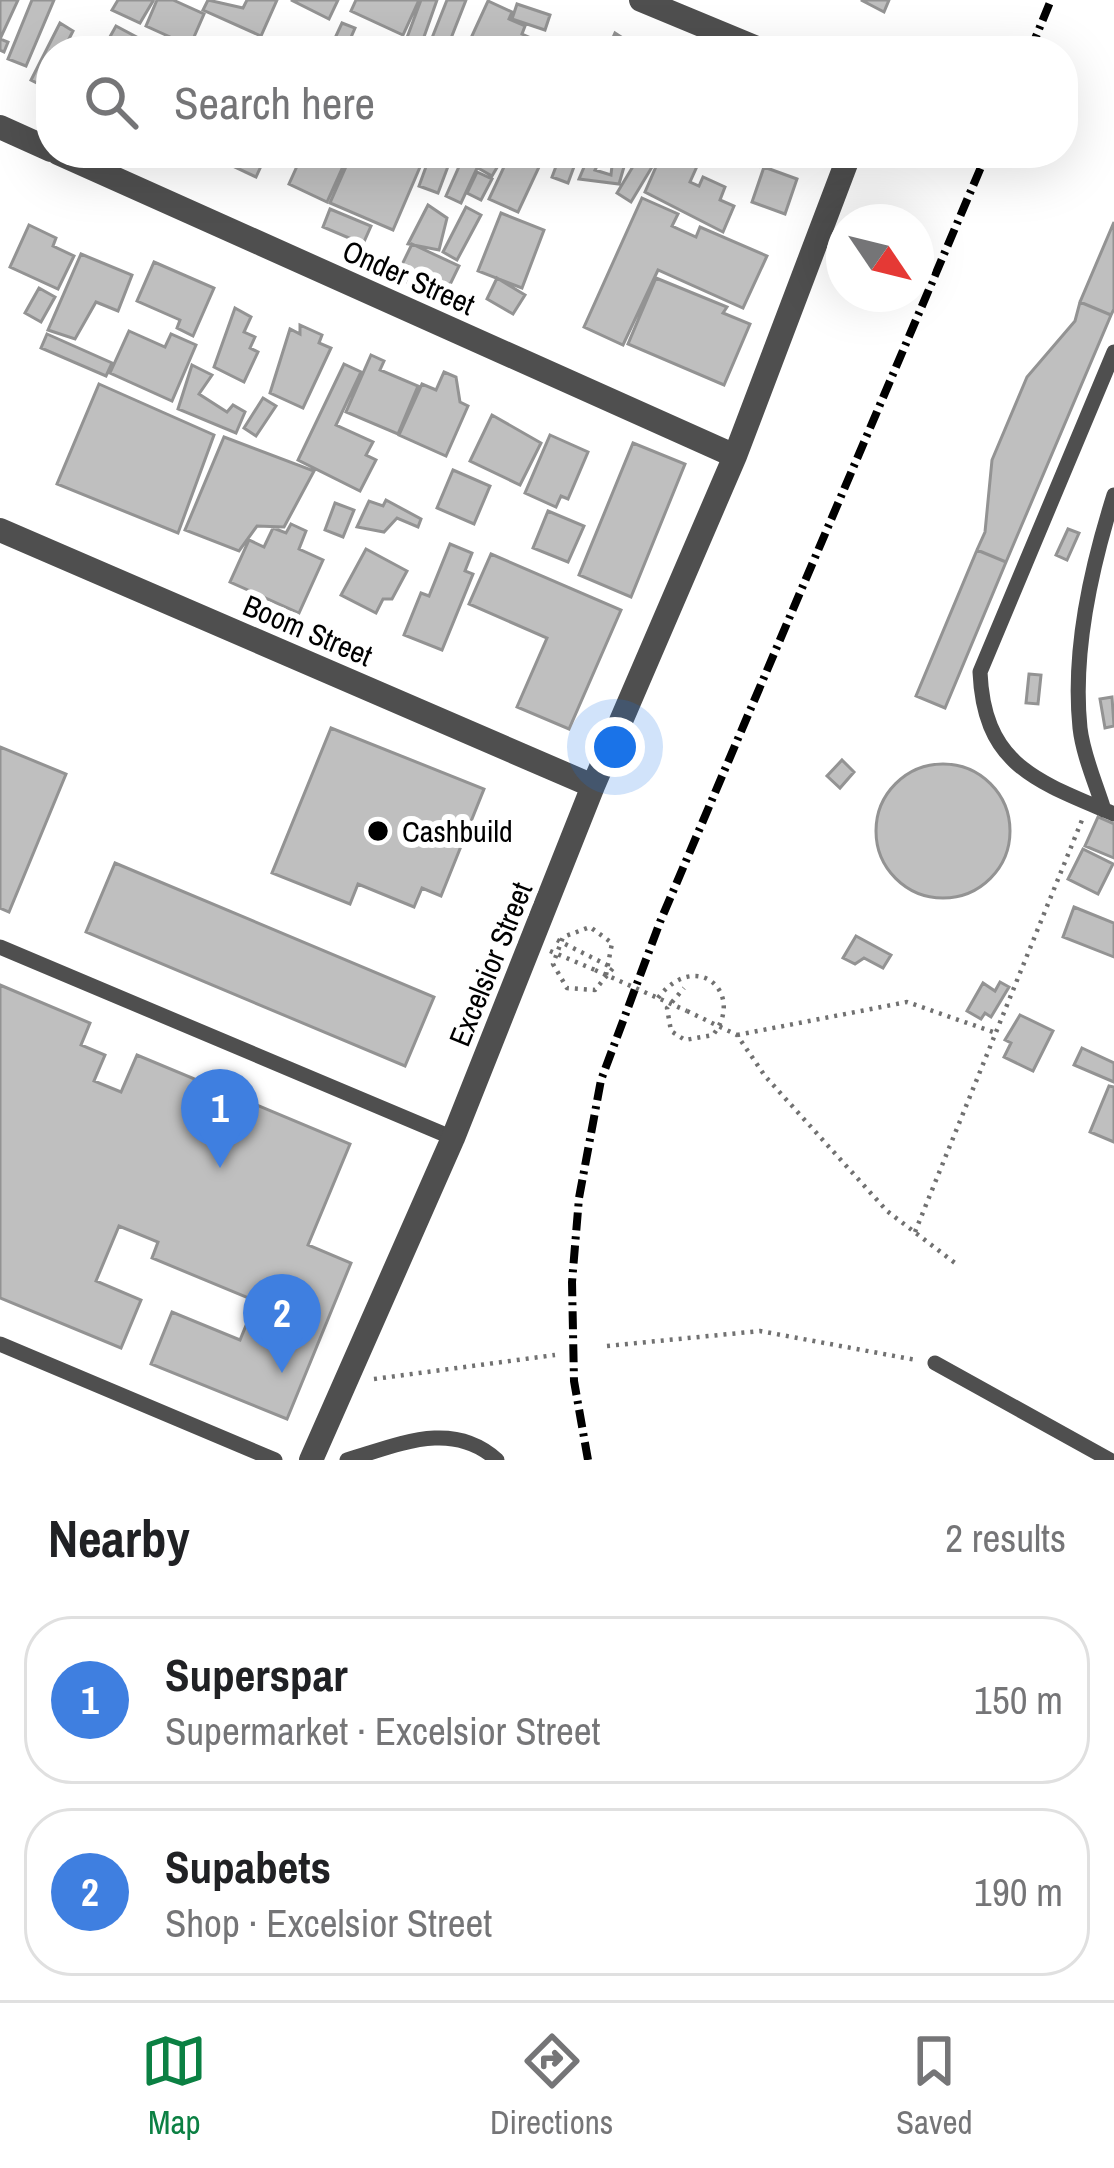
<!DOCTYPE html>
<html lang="en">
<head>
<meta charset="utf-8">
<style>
	:root { --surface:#fff; --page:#f2f2f2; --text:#202124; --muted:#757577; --line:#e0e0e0; --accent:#0b8043 }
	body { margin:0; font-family:"Archivo Narrow",sans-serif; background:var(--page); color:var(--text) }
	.compass { position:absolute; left:826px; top:204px; width:108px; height:108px; border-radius:50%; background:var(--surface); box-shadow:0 12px 48px #0002; rotate:125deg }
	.you { position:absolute; left:615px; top:747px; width:42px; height:42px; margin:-30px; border:9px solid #fff; border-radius:50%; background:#1a73e8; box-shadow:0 0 0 18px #1a73e833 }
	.badge { display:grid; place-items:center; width:78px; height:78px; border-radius:50%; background:var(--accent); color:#fff; font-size:39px; font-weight:700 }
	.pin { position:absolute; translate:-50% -99px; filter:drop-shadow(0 3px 6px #0008) }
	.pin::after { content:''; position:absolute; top:63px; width:42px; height:36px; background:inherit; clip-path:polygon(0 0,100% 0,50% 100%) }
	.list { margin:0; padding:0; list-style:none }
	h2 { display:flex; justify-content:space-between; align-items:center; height:156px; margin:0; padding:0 48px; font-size:51px }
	h2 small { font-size:39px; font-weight:400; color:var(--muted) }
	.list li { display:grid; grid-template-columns:78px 1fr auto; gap:36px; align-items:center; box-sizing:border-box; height:168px; margin:0 24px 24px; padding:0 24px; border:3px solid var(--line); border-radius:48px }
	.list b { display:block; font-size:45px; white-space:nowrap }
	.list p { margin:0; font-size:39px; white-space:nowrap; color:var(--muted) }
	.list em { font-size:39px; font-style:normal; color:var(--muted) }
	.icon { flex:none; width:66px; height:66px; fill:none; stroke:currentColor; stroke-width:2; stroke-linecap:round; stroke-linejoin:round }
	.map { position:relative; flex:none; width:1114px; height:1460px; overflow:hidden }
	.search { position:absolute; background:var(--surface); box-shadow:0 12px 48px #0002; left:36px; right:36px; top:36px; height:132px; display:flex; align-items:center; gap:30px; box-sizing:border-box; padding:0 42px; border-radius:48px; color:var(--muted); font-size:45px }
	.sheet { height:540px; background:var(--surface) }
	nav { display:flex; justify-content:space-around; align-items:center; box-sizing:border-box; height:168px; border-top:3px solid var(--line); background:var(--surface); font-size:33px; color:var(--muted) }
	nav a { display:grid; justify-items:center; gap:6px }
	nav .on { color:var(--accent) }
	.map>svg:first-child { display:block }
</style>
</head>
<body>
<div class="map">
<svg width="1114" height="1460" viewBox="0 0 1114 1460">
	<rect width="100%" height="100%" fill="#fff"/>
	<!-- building -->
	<path fill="#bfbfbf" stroke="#939393" stroke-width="3" d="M0,0H18L0,39L8,42L4,52L0,50Z
		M32,0H54L26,66L8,59Z
		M118,0H151L153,1L140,23L112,10Z
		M157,0H173L204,14L190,46L146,26Z
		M208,0L243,8L247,0H277L261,36L203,10Z
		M291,0H338L329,19Z
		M356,0H419L403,35L351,11Z
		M421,0H437L419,51H402Z
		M447,0H466L446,51H437L428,48Z
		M861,0H889L884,12Z
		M488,1L512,12L509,19L525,26L522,34L542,43L538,51H465Z
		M517,4L550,15L545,30L512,19Z
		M60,23L73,31L63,51H51V90L31,80Z
		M342,23L355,28L345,51H329Z
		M116,26L159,49L158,51H102Z
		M615,33L629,42L625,51H607Z
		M224,38L245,47L243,51H219Z
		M560,39L592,51H556Z
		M205,153H267L256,177Z
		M303,153H349L327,202L289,184Z
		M352,153H426L393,230L330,203Z
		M431,153H453L438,193L419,186Z
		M465,153H484L461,203L446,196Z
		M486,153L502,159L492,176L478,168Z
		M561,153H579L568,183L552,177Z
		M590,153H604L595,170L611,175L613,156L628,153L619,184L579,179Z
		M641,153L655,162L631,202L617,193Z
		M662,153H703L690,182L699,186L703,177L725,187L720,200L734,206L723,232L645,192Z
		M741,153H765L759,166Z
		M510,154L539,167L518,212L489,199Z
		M764,167L797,179L785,214L752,202Z
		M477,172L492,179L481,200L467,193Z
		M642,198L678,214L672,226L696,237L700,227L767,256L743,308L658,270L623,345L584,327Z
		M428,205L447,218L439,250L408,244Z
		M466,207L481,215L457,260L443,252Z
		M330,209L371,226L363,244L323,227Z
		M501,213L544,230L522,288L478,271Z
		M1114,222V309L1111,315L1080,302Z
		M29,225L56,238L53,246L74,256L58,289L10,267Z
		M412,244L459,266L443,299L396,277Z
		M81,254L132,275L118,311L96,302L75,339L48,330Z
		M154,262L214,288L193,336L177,328L180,320L137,301Z
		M497,278L525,295L513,314L487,299Z
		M656,278L727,307L723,313L750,324L724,385L628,344Z
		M39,288L55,297L41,322L25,313Z
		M1080,302L1111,315L1006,562L977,550L985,532L992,460L1027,377L1075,321Z
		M235,308L251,317L244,332L255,337L250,348L258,352L244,382L214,367Z
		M300,325L322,335L319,343L331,348L303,408L270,393L290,329L300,334Z
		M129,331L165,347L171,334L196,345L172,401L110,373Z
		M47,334L112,363L106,376L41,348Z
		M371,355L384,361L380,370L418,386L398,434L346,412Z
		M344,364L361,372L336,425L373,442L366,455L376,460L360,491L298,460Z
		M192,365L212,375L199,394L227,412L233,405L245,412L236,433L178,409Z
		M444,372L456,377L460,402L468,406L446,456L399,435L422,384L436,390Z
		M99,384L214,435L178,533L57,484Z
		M263,398L276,406L256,436L244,428Z
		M492,415L541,443L520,485L470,461Z
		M550,435L588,452L568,499L561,496L556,507L525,493Z
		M224,437L314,471L284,527L257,526L239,551L185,530Z
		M633,443L685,464L631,597L579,575Z
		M453,470L490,486L474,524L437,508Z
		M386,500L421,519L418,527L397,518L384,532L357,527L369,501L383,506Z
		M335,503L354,510L343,537L325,530Z
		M548,511L584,526L568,562L533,548Z
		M291,524L306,531L299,549L323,560L299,613L230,582L249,540L264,547L273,528L286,533Z
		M1068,529L1079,533L1067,560L1056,555Z
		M450,544L472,553L465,571L473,574L442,650L404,635L421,593L429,596Z
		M366,549L407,571L392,599H383L376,613L341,595Z
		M977,550L1006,562L945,708L916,696Z
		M491,554L621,610L569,729L517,707L547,638L469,604Z
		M1029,674L1041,675L1038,704L1026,703Z
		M1112,697L1114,726L1105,728L1100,699Z
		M331,728L484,789L441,896L422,888L414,907L358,884L350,904L272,873Z
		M0,747L66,774L9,912L0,908Z
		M842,760L854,772L840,788L827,776Z
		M876 831a67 67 0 1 1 134 0a67 67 0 1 1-134 0Z
		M1098,817L1114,824V858L1085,846Z
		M1083,849L1113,864L1098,894L1068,879Z
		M115,863L434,997L405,1066L86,932Z
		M1074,907L1114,923V957L1063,937Z
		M856,936L891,955L883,968L864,958L855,964L843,958Z
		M1000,982L1009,987L991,1017L985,1013L981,1019L967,1011L983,983L995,991Z
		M0,985L90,1023L81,1045L105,1055L94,1081L121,1092L137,1055L350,1144L308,1245L351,1263L287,1419L151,1364L172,1312L240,1340L256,1301L152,1258L158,1242L119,1226L96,1281L141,1300L121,1348L0,1298Z
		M1020,1015L1053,1031L1033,1071L1004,1057L1011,1043L1005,1040Z
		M1082,1048L1114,1063V1082L1074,1065Z
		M1109,1086L1114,1087V1142L1090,1132Z"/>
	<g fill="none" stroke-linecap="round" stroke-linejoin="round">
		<!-- path -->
		<path stroke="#717171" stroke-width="4.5" stroke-dasharray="3 6" stroke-linecap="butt" d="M557,940L613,968
			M550,951L595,970
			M687,1011L737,1035L765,1076L887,1211L955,1263
			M737,1035L907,1002L996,1033
			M915,1232L1082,820
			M607,1346L760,1331L916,1360
			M374,1379L555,1355"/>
		<!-- lane -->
		<path stroke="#4f4f4f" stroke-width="15" d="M1114,352L980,672C984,765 1036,781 1114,814
			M1104,810C1096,784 1083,755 1080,728C1072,651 1091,568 1114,495
			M0,947L453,1138
			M0,1344L275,1460
			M935,1363L1110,1460
			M347,1460C398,1445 452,1419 497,1460"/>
		<!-- street -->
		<path stroke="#4f4f4f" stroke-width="24" d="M641,0L764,51
			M0,127L51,150
			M58,153L735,456
			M0,530L593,786
			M311,1460L453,1138L593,786L735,456L850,153"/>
		<!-- rail -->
		<path stroke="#000" stroke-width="8" stroke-dasharray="18 6 3 6" stroke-linecap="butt" d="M1030,51L1051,0
			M588,1460L574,1381L572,1282L579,1198L601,1080L660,922L987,153"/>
		<!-- path-bridge -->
		<path stroke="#717171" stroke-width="4.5" stroke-dasharray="3 6" stroke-linecap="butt" d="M595,970L687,1011
			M606,975L612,943L590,927L563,937L553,964L567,988L595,990L613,968
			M658,998C696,948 746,993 713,1035L685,1040L671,1031L667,1008L684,988"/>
	</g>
	<!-- markers -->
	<circle fill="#000" stroke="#fff" stroke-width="4.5" cx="378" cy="831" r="12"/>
	<g text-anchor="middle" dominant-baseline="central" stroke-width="12" stroke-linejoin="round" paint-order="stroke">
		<!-- street labels -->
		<g font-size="30" fill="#000" stroke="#fff">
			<text transform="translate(409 277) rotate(24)">Onder Street</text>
			<text transform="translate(308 630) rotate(23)">Boom Street</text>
			<text transform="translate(490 964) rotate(-68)">Excelsior Street</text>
		</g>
		<!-- poi labels -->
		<g font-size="30" fill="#000" stroke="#fff" text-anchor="start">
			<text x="402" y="831">Cashbuild</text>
		</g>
	</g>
</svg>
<svg class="compass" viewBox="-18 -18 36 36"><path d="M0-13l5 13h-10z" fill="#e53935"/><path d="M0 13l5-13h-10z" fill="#757577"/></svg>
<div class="you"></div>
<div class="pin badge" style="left:220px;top:1168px;background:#3f7fe0">1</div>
<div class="pin badge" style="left:282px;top:1373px;background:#3f7fe0">2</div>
<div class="search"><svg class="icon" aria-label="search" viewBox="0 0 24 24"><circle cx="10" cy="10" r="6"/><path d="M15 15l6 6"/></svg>Search here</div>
</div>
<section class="sheet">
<h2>Nearby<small>2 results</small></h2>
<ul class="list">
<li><span class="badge" style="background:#3f7fe0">1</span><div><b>Superspar</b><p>Supermarket · Excelsior Street</p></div><em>150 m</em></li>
<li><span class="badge" style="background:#3f7fe0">2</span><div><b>Supabets</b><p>Shop · Excelsior Street</p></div><em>190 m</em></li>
</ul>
</section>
<nav>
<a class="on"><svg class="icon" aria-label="map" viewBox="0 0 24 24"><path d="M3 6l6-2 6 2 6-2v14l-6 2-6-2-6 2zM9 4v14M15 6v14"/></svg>Map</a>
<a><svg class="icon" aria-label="directions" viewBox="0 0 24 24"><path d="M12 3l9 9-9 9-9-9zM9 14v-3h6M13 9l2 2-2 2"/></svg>Directions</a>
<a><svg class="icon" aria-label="saved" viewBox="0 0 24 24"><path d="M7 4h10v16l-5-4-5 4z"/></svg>Saved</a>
</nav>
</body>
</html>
